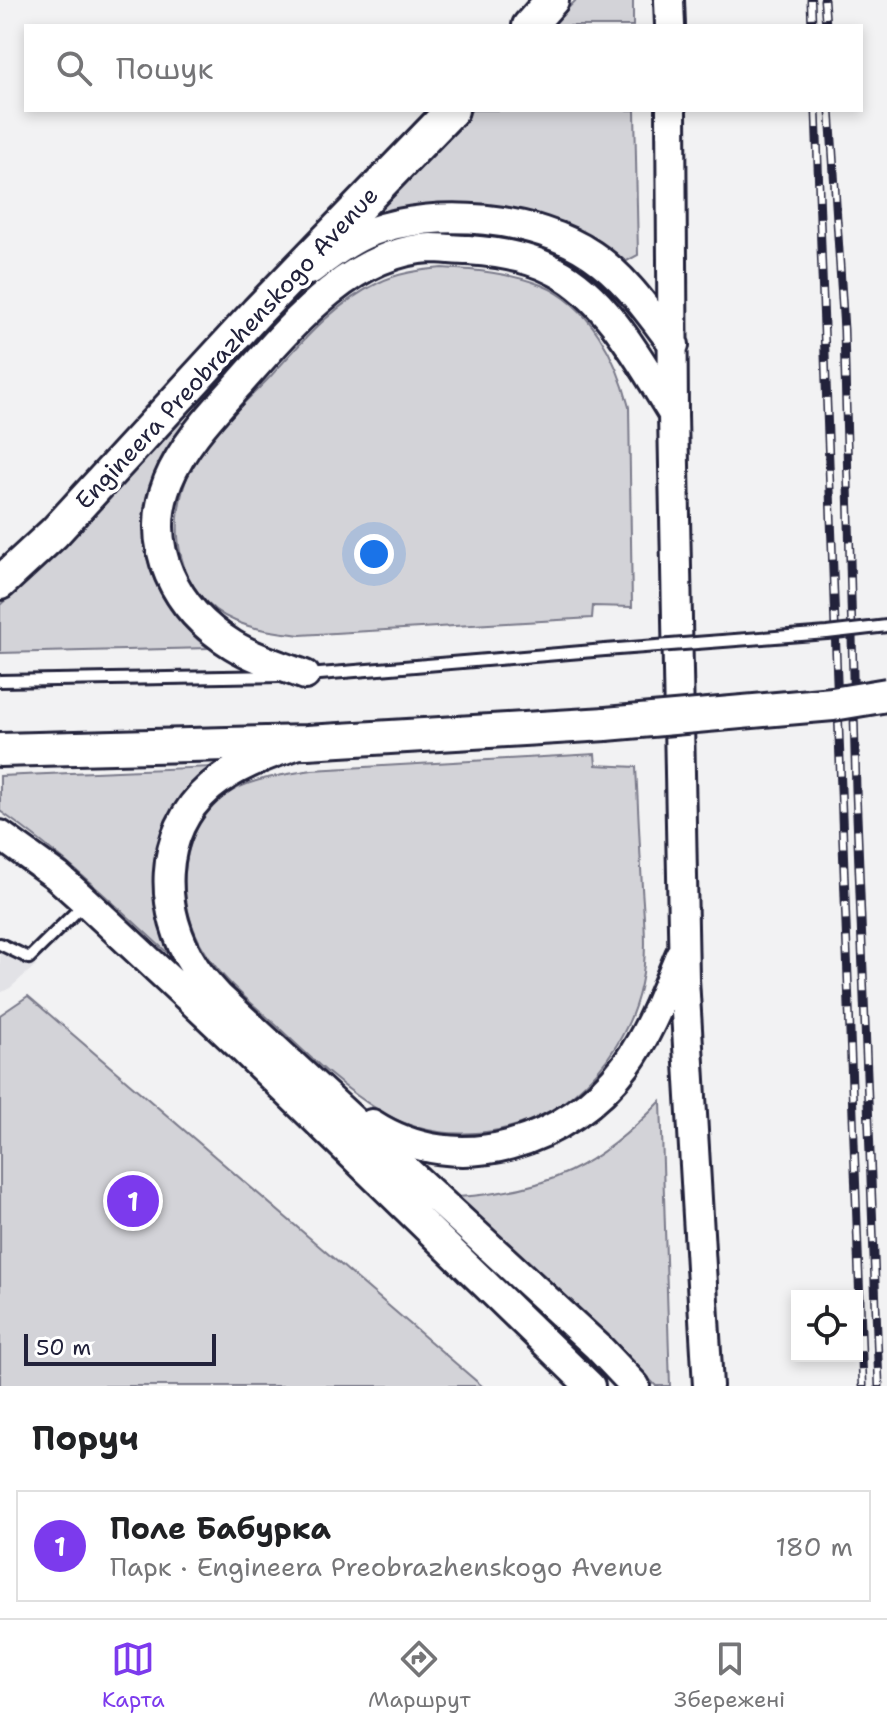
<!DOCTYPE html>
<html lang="uk">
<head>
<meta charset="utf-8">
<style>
	:root { --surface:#fff; --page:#f6f6f6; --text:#202124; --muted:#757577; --line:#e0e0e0; --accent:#7c3aed }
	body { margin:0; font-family:"Shantell Sans",sans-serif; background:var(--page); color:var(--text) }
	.controls { position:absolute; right:24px; bottom:24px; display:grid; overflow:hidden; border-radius:0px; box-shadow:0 4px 12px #0003 }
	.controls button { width:72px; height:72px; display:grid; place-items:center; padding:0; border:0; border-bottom:2px solid var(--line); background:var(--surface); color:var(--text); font:40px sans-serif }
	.scale { position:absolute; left:24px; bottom:20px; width:192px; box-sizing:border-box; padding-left:8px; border:4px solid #22223b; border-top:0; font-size:22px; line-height:28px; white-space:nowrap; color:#22223b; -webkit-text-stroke:6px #fff; paint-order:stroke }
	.you { position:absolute; left:374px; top:554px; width:28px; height:28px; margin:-20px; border:6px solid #fff; border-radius:50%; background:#1a73e8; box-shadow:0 0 0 12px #1a73e833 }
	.badge { display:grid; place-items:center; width:52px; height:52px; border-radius:50%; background:var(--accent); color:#fff; font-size:26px; font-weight:700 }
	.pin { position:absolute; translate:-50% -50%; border:4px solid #fff; box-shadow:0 2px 8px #0006 }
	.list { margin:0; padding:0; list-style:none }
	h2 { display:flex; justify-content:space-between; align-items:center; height:104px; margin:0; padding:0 32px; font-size:34px }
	h2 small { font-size:26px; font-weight:400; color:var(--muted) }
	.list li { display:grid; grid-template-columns:52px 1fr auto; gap:24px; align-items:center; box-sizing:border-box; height:112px; margin:0 16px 16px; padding:0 16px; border:2px solid var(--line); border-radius:0px }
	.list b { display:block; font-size:30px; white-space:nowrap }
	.list p { margin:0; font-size:26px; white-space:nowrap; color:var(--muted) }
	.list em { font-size:26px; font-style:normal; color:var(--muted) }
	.icon { flex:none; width:44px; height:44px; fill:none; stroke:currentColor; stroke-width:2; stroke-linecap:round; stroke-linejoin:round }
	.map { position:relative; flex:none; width:887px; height:1386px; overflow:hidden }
	.search { position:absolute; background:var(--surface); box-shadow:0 4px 12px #0003; left:24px; right:24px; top:24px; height:88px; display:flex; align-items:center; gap:20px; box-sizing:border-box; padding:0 28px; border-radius:0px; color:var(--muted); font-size:30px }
	.sheet { height:232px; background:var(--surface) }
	nav { display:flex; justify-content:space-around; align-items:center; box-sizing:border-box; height:112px; border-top:2px solid var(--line); background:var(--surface); font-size:22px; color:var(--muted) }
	nav a { display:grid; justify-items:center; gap:4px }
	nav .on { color:var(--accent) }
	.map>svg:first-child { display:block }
</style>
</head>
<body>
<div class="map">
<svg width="887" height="1386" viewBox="0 0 887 1386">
	<rect width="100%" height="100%" fill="#f2f2f3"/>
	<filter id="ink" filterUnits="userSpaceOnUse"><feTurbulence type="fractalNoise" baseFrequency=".0125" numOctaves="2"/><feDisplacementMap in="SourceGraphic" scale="16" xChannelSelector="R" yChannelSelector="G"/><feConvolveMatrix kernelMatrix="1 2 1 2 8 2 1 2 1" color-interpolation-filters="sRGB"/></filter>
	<g filter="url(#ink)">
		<!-- built -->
		<path fill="#e2e2e6" d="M22,949L36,965L10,988L0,993V951L10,953Z"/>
		<!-- green -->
		<path fill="#d3d3d8" stroke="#7a7a8a" stroke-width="2" d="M576,0H633V26H551Z
			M472,110H635L638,255L625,262L599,241L569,227L454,204L413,207L371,217Z
			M442,268C476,270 509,273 541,285C590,304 617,360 629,407L632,607L593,606L592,618L300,635C278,632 255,630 235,621C175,596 166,523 190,470C207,435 242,406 269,378C301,343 333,304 378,283C398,273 420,270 442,268Z
			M180,421L184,424C176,436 166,448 160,460C127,533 147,600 208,648L0,653V605L71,540Z
			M595,754L596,765L636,767C638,807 640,848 642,888C644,920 648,952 641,984C632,1028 607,1067 573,1095C520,1138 440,1147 380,1111C342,1088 310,1057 278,1027C253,1004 224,982 206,953C174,905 176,831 226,795C249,778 285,775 312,770Z
			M211,767C203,774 194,781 188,789C163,821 148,868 156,908C159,926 168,944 176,961C119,908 64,856 0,811V776Z
			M28,996L482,1386H0V1015Z
			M661,1101L670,1386H656L610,1338L457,1197C549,1191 597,1167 661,1101Z"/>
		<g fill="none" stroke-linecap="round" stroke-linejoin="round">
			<!-- lane casing -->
			<g stroke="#22223b" stroke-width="16">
				<path id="lane" d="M308,675L605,650
					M0,681L280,676
					M0,944L29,958L85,903"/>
			</g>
			<!-- secondary casing -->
			<g stroke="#22223b" stroke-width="34">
				<path id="secondary" d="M669,0L670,26
					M671,110L673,414L684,978L708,1386
					M310,270C329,256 350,239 373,231C435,208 536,216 592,255C626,278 649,313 674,345
					M305,675C281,666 256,659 233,645C176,610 142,547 168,481C183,444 213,413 239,384C288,329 351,251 431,248C443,248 456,250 468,250C496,252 530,257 555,271C607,297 643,366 673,414
					M293,746C264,756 234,767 210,787C157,833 158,912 195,968C202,979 211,988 219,997L598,1347L635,1386
					M0,835L57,876L86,902L239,1045L590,1386
					M372,1124C458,1180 568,1143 626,1065C650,1032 664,993 680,955"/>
			</g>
			<!-- primary casing -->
			<g stroke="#22223b" stroke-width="38">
				<path id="primary" d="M529,26L552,0
					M0,583L54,533L257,312L452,110
					M0,750L307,742L606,724"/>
			</g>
			<!-- lane -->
			<use href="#lane" stroke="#fff" stroke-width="10"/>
			<!-- secondary -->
			<use href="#secondary" stroke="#fff" stroke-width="28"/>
			<!-- primary -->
			<use href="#primary" stroke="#fff" stroke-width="32"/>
			<!-- rail casing -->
			<g stroke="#22223b" stroke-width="9">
				<path id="rail" d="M811,0L812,26
					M824,0L826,26
					M816,110L863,1386
					M830,110L844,330L856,790L879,1386"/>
			</g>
			<!-- rail -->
			<use href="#rail" stroke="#fff" stroke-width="6" stroke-dasharray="18" stroke-linecap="butt"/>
			<!-- lane-bridge casing -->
			<g stroke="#22223b" stroke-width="16" stroke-linecap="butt">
				<path id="lane-bridge" d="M605,650L827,633L887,626"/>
			</g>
			<!-- primary-bridge casing -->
			<g stroke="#22223b" stroke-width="38" stroke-linecap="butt">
				<path id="primary-bridge" d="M606,724L833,704L887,695"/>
			</g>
			<!-- lane-bridge -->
			<use href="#lane-bridge" stroke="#fff" stroke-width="10"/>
			<!-- primary-bridge -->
			<use href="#primary-bridge" stroke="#fff" stroke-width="32"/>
		</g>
	</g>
	<g text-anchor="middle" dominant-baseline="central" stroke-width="7" stroke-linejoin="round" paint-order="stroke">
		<!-- street labels -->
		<g font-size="24" fill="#22223b" stroke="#fff">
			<text transform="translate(227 348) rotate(-47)">Engineera Preobrazhenskogo Avenue</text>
		</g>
	</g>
</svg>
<div class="controls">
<button><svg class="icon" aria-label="locate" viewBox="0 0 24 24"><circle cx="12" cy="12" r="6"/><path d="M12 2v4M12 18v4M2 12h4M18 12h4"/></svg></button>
</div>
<div class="scale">50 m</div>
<div class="you"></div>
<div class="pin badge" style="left:133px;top:1201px">1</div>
<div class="search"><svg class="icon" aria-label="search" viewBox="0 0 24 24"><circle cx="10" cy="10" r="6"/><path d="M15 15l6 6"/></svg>Пошук</div>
</div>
<section class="sheet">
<h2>Поруч<small></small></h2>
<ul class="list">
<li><span class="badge">1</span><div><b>Поле Бабурка</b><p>Парк · Engineera Preobrazhenskogo Avenue</p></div><em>180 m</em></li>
</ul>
</section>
<nav>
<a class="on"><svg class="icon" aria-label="map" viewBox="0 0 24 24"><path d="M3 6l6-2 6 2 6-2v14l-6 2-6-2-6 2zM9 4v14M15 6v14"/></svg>Карта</a>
<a><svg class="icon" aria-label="directions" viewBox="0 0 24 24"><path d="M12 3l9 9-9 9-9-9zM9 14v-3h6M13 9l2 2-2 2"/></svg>Маршрут</a>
<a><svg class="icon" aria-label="saved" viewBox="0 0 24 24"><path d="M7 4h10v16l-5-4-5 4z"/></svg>Збережені</a>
</nav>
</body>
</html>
